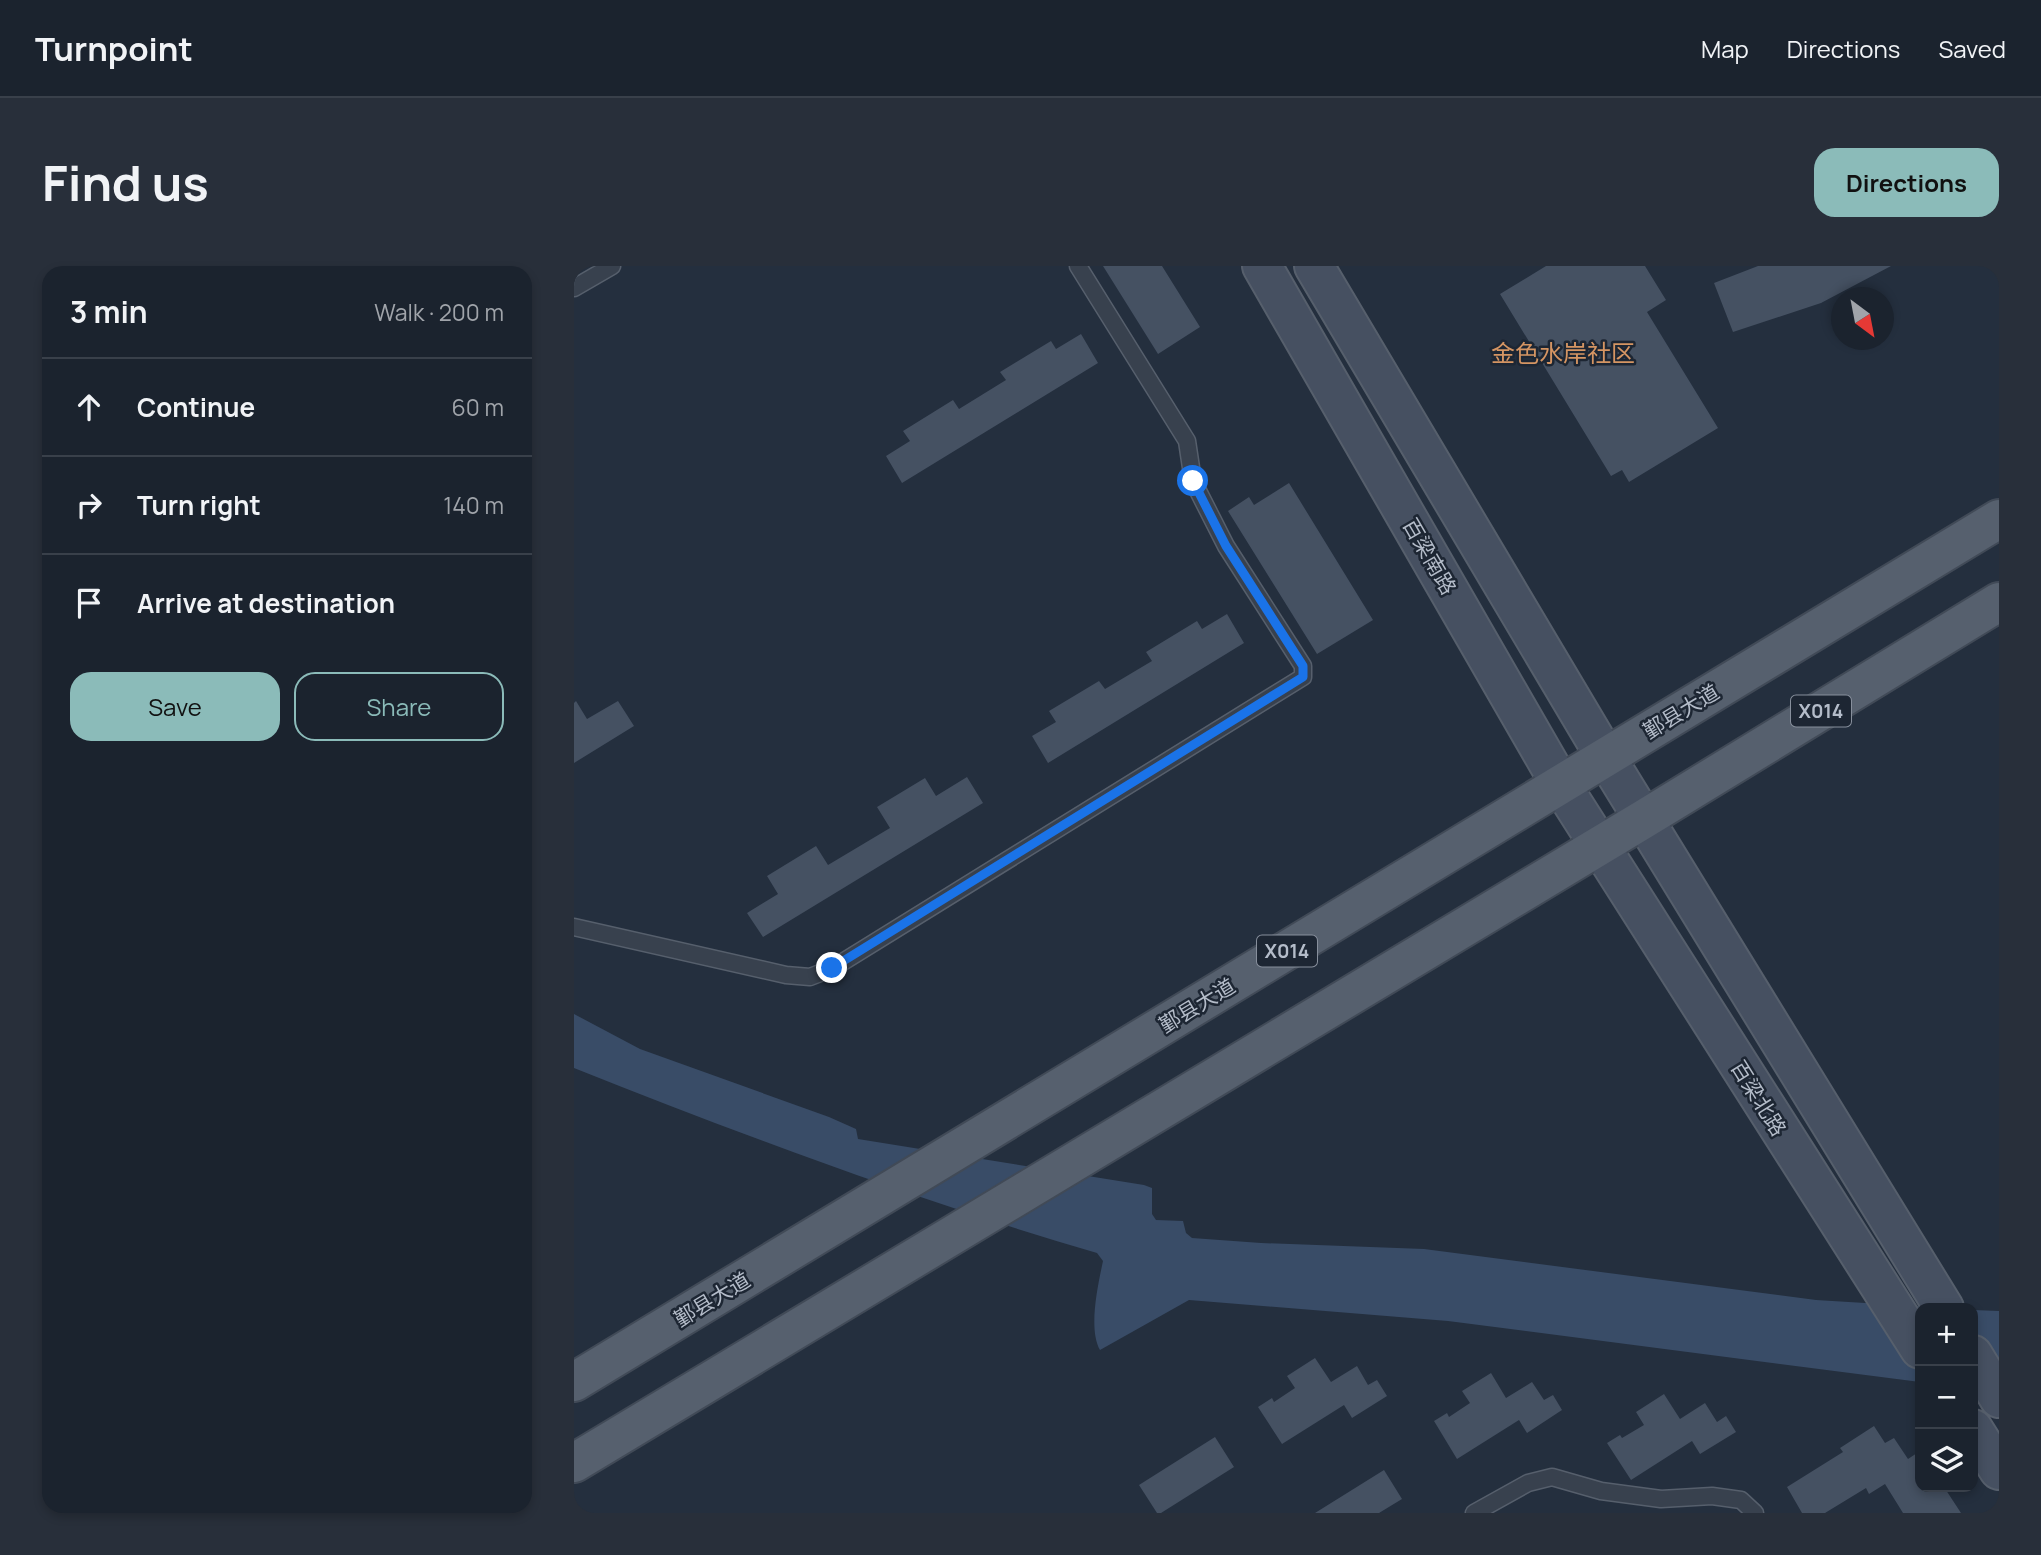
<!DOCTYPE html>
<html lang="en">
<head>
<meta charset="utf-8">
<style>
	:root { --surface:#1b232e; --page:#282f3a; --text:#f1f3f6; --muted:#a0a4aa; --line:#39404a; --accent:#8bbbb9 }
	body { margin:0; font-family:Manrope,"Noto Sans SC",sans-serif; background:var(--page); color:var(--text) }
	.controls { position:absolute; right:21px; bottom:21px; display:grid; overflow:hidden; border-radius:14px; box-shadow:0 4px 10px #0003 }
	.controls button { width:63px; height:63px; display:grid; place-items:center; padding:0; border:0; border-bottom:2px solid var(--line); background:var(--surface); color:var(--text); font:35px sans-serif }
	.compass { position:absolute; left:1257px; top:21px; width:63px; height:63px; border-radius:50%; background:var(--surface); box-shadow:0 4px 10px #0003; rotate:148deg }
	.stop { position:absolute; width:21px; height:21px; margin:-16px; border:5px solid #1a73e8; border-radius:50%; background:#fff }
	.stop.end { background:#1a73e8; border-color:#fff; box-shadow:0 2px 7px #0008 }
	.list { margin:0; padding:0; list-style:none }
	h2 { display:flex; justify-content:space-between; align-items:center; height:91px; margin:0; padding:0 28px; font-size:30px }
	h2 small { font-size:23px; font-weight:400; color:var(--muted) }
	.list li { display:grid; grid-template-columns:46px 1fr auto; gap:21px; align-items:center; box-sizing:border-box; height:98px; padding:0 28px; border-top:2px solid var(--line) }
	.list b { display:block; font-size:26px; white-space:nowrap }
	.list em { font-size:23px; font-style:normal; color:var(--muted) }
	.actions { display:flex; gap:14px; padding:21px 28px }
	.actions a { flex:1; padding:16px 0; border:2px solid var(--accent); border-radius:21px; text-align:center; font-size:24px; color:var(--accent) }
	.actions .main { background:var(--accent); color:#111 }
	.icon { flex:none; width:38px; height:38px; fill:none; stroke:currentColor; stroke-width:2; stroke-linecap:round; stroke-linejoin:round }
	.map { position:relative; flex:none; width:1425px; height:1247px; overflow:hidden; border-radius:21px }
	header { display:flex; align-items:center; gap:42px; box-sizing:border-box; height:98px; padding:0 35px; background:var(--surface); border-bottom:2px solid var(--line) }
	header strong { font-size:33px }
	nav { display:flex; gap:38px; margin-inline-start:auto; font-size:24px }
	.intro { display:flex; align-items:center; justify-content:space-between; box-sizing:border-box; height:168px; padding:0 42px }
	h1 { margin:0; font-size:49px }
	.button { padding:18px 32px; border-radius:21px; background:var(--accent); color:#111; font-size:24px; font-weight:700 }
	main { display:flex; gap:42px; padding:0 42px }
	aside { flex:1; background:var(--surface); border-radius:21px; box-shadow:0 4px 10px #0003 }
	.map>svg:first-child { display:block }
</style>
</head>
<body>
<header>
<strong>Turnpoint</strong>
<nav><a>Map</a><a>Directions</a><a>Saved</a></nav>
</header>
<div class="intro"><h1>Find us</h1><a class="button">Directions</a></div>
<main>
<aside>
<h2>3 min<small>Walk · 200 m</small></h2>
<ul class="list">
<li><svg class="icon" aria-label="ahead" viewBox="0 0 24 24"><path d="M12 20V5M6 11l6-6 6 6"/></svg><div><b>Continue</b></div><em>60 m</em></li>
<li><svg class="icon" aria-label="right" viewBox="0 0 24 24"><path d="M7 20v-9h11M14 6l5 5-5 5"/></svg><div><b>Turn right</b></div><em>140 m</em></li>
<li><svg class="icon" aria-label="arrive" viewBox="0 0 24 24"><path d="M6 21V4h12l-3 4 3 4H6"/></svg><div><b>Arrive at destination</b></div></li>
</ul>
<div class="actions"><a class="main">Save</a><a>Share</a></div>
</aside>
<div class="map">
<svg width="1425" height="1247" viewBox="0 0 1425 1247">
	<rect width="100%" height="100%" fill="#242f3e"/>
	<!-- water -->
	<path fill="#394c67" d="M0,748L66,783L255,851L282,863L284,873L570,919L578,922V948L582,954L609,955L612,967L618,972L687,977L850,983L1242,1034L1373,1042H1346V1116L874,1055L615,1034L526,1084C514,1063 524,1019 529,995L523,987C345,935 171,870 0,802Z
		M1399,1044L1425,1045V1126L1399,1122Z"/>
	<!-- building -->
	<path fill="#455162" d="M529,0H588L626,61L584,88Z
		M972,0H1071L1092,34L1073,46L1144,162L1055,216L1048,204L1037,210L926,28Z
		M1184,0H1317L1247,37L1159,66L1140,17Z
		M507,68L524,97L328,217L312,190L336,175L329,165L379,134L385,143L432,114L426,106L477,75L482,83Z
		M715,217L799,354L743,388L654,245L675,231L680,239Z
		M653,348L670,377L474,497L458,470L482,456L475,445L525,415L531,423L578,395L572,386L623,355L628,363Z
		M2,435L13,453L44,435L60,460L0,497V437Z
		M393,511L409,537L189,671L173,647L204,628L193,610L242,580L254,599L316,562L303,541L351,512L362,530Z
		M741,1092L757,1116L783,1100L794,1119L803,1114L813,1130L778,1152L770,1139L708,1178L684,1141L698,1132L700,1136L721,1122L713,1110Z
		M917,1107L932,1132L958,1116L970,1134L979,1129L988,1144L953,1167L945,1154L883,1193L860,1155L873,1147L875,1151L896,1137L888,1125Z
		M1090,1128L1106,1153L1131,1137L1143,1156L1152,1150L1162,1166L1126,1188L1118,1175L1057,1214L1033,1177L1046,1169L1048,1172L1070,1159L1062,1146Z
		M1300,1160L1311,1177L1320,1172L1334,1193L1346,1185V1221H1370L1387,1247H1329L1311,1218L1295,1228L1292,1222L1251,1247H1228L1213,1221L1269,1186L1266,1182Z
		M641,1171L660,1201L587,1247H583L565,1219Z
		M810,1204L828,1233L805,1247H741Z"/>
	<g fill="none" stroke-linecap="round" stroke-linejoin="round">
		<!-- lane casing -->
		<g stroke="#565f6c" stroke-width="19">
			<path id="lane" d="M0,22L38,0
				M0,661L212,709L236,711L259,702L729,411V400L652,280L619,215L613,175L504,0
				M900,1247L954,1217L978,1211L1027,1225L1087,1233L1138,1230L1167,1234L1181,1247"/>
		</g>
		<!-- secondary casing -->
		<g stroke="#565f6c" stroke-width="42">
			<path id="secondary" d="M688,0L987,519L1346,1083
				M740,0L1031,490L1370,1042
				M1399,1089L1425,1132
				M1399,1163L1425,1204"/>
		</g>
		<!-- primary casing -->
		<g stroke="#414a57" stroke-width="42">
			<path id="primary" d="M0,1116L1425,253
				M0,1197L1070,553L1425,336"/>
		</g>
		<!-- lane -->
		<use href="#lane" stroke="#38414e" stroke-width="16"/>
		<!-- secondary -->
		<use href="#secondary" stroke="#465061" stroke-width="38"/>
		<!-- primary -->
		<use href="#primary" stroke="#56606e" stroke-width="38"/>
	</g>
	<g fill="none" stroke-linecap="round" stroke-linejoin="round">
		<!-- route -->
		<path stroke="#1a73e8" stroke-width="9" d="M258,702L729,411V400L652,280L619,215"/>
	</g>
	<g text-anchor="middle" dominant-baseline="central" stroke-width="5" stroke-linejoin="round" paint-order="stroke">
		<!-- shield labels -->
		<g fill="#1d2633" stroke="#878f9c" stroke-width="2">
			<rect x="1217" y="429.5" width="60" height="31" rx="5"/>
			<rect x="683" y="669.5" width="60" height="31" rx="5"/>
		</g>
		<g font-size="19" font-weight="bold" fill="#b4bcc9">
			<text x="1247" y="445">X014</text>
			<text x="713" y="685">X014</text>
		</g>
		<!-- street labels -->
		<g font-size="21" fill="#b4bcc9" stroke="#1d2633">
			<text transform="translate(856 290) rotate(60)">百梁南路</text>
			<text transform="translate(1107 445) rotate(-31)">鄞县大道</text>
			<text transform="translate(623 739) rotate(-31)">鄞县大道</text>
			<text transform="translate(1185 832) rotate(58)">百梁北路</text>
			<text transform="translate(138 1033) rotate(-31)">鄞县大道</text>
		</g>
		<!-- quarter labels -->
		<g font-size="24" fill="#d59563" stroke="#1d2633">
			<text x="989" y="86">金色水岸社区</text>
		</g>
	</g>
</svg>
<div class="controls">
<button>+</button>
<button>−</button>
<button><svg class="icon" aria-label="layers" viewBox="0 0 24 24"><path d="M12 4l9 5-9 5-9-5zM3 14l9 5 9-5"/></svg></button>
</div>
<svg class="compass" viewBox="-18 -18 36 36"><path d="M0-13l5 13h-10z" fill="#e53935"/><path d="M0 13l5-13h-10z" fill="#a0a4aa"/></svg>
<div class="stop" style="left:619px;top:215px"></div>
<div class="stop end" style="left:258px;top:702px"></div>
</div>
</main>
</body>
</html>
